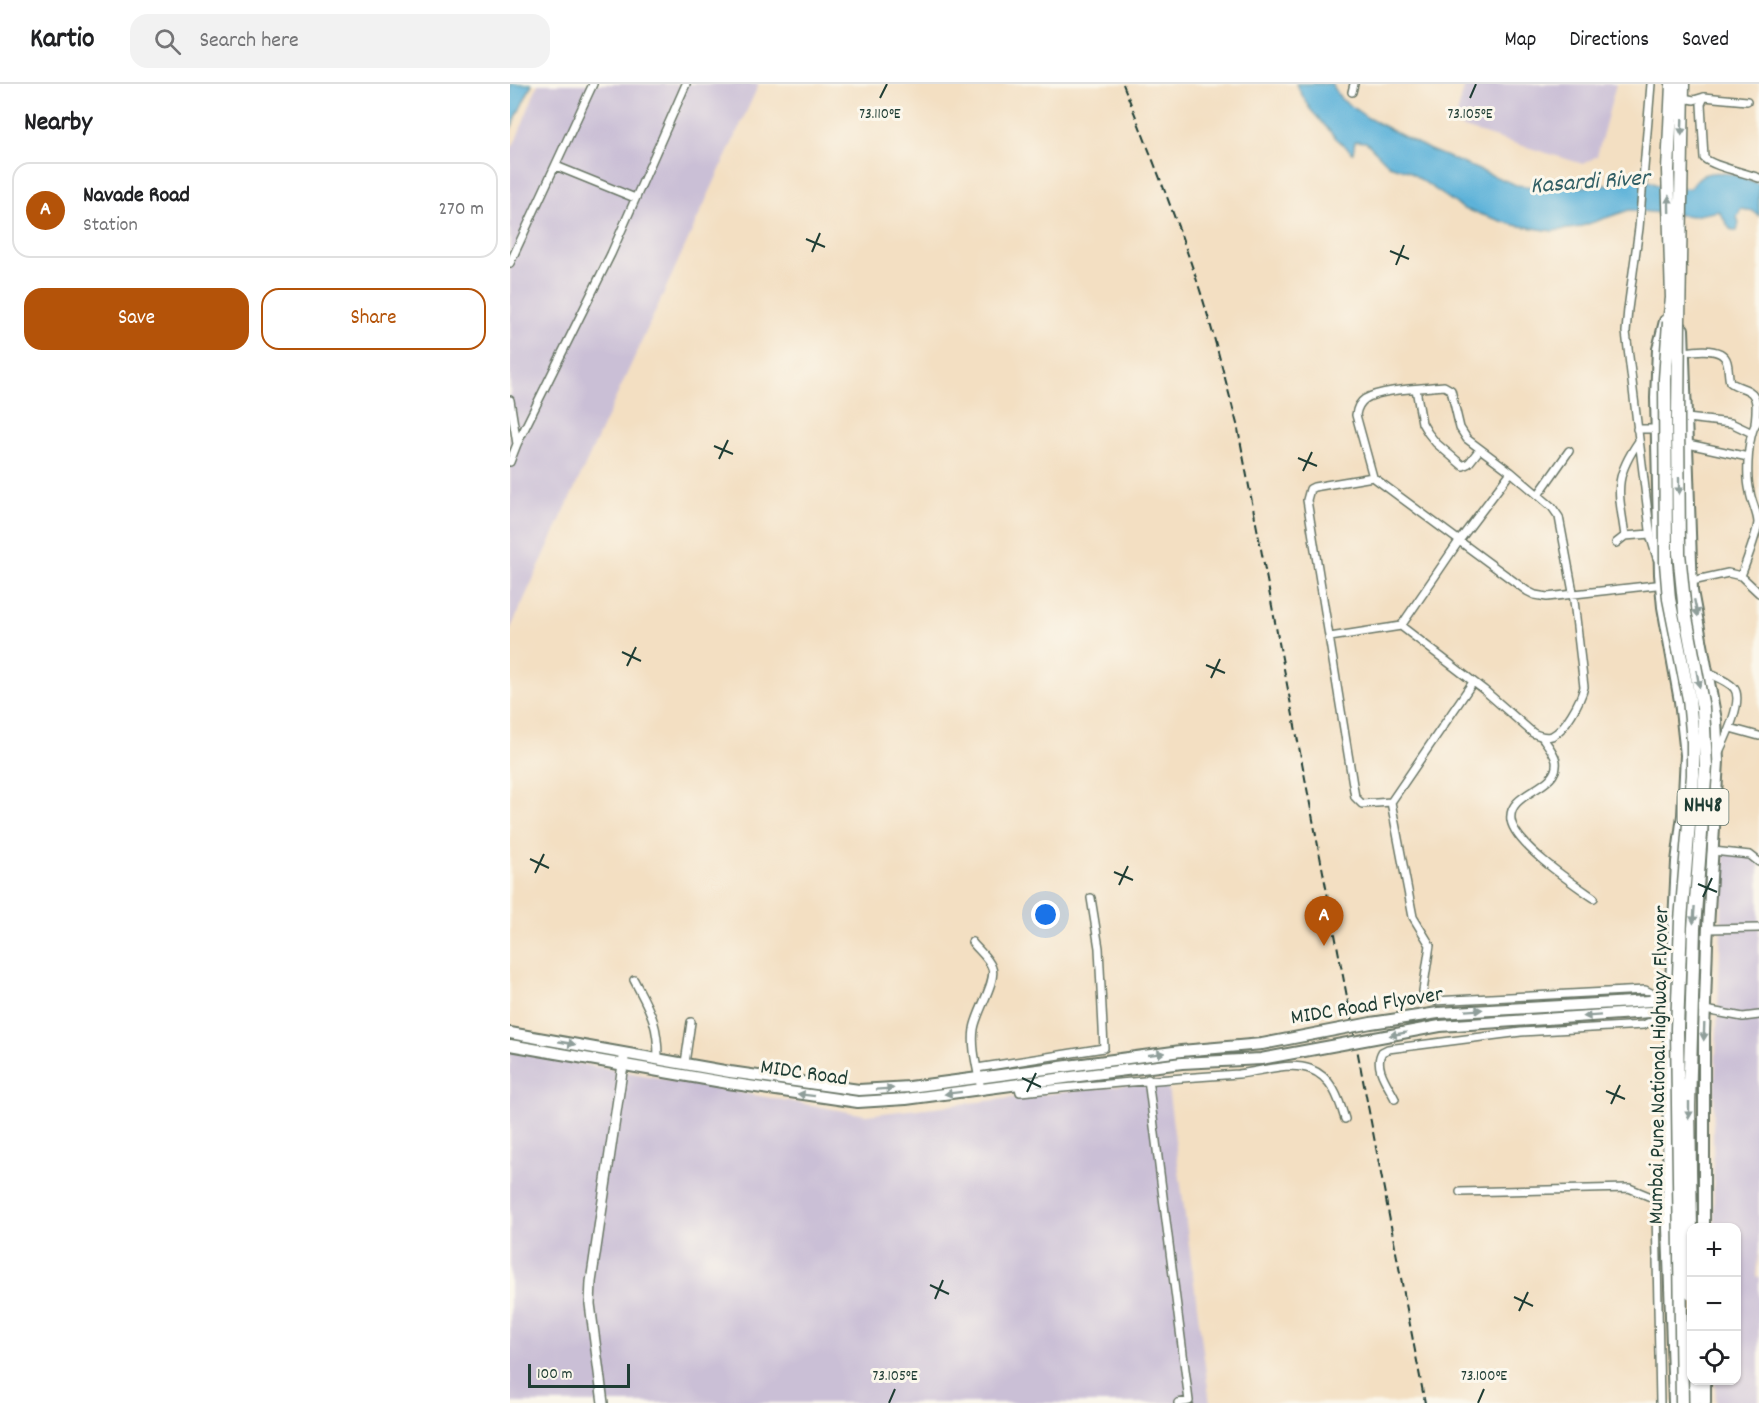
<!DOCTYPE html>
<html lang="en">
<head>
<meta charset="utf-8">
<style>
	:root { --surface:#fff; --page:#f2f2f2; --text:#202124; --muted:#757577; --line:#e0e0e0; --accent:#b45309 }
	body { margin:0; font-family:Dekko,sans-serif; background:var(--page); color:var(--text) }
	.controls { position:absolute; right:18px; bottom:18px; display:grid; overflow:hidden; border-radius:12px; box-shadow:0 2px 4px #0004 }
	.controls button { width:54px; height:54px; display:grid; place-items:center; padding:0; border:0; border-bottom:2px solid var(--line); background:var(--surface); color:var(--text); font:30px sans-serif }
	.scale { position:absolute; left:18px; bottom:15px; width:102px; box-sizing:border-box; padding-left:6px; border:3px solid #1f3d34; border-top:0; font-size:16px; line-height:21px; white-space:nowrap; color:#1f3d34; -webkit-text-stroke:4px #fbf7ec; paint-order:stroke }
	.you { position:absolute; left:536px; top:831px; width:21px; height:21px; margin:-15px; border:4px solid #fff; border-radius:50%; background:#1a73e8; box-shadow:0 0 0 9px #1a73e833 }
	.badge { display:grid; place-items:center; width:39px; height:39px; border-radius:50%; background:var(--accent); color:#fff; font-size:20px; font-weight:700 }
	.pin { position:absolute; translate:-50% -50px; filter:drop-shadow(0 2px 3px #0008) }
	.pin::after { content:''; position:absolute; top:32px; width:21px; height:18px; background:inherit; clip-path:polygon(0 0,100% 0,50% 100%) }
	.list { margin:0; padding:0; list-style:none }
	h2 { display:flex; justify-content:space-between; align-items:center; height:78px; margin:0; padding:0 24px; font-size:26px }
	h2 small { font-size:20px; font-weight:400; color:var(--muted) }
	.list li { display:grid; grid-template-columns:39px 1fr auto; gap:18px; align-items:center; box-sizing:border-box; height:96px; margin:0 12px 12px; padding:0 12px; border:2px solid var(--line); border-radius:18px }
	.list b { display:block; font-size:22px; white-space:nowrap }
	.list p { margin:0; font-size:20px; white-space:nowrap; color:var(--muted) }
	.list em { font-size:20px; font-style:normal; color:var(--muted) }
	.actions { display:flex; gap:12px; padding:18px 24px }
	.actions a { flex:1; padding:14px 0; border:2px solid var(--accent); border-radius:18px; text-align:center; font-size:21px; color:var(--accent) }
	.actions .main { background:var(--accent); color:#fff }
	.icon { flex:none; width:33px; height:33px; fill:none; stroke:currentColor; stroke-width:2; stroke-linecap:round; stroke-linejoin:round }
	.map { position:relative; flex:none; width:1249px; height:1319px; overflow:hidden }
	header { display:flex; align-items:center; gap:36px; box-sizing:border-box; height:84px; padding:0 30px; background:var(--surface); border-bottom:2px solid var(--line) }
	header strong { font-size:28px }
	nav { display:flex; gap:33px; margin-inline-start:auto; font-size:21px }
	.search { width:420px; height:54px; background:var(--page); display:flex; align-items:center; gap:15px; box-sizing:border-box; padding:0 21px; border-radius:18px; color:var(--muted); font-size:22px }
	main { display:flex }
	aside { flex:1; background:var(--surface) }
	.map>svg:first-child { display:block }
</style>
</head>
<body>
<header>
<strong>Kartio</strong>
<div class="search"><svg class="icon" aria-label="search" viewBox="0 0 24 24"><circle cx="10" cy="10" r="6"/><path d="M15 15l6 6"/></svg>Search here</div>
<nav><a>Map</a><a>Directions</a><a>Saved</a></nav>
</header>
<main>
<aside>
<h2>Nearby<small></small></h2>
<ul class="list">
<li><span class="badge">A</span><div><b>Navade Road</b><p>Station</p></div><em>270 m</em></li>
</ul>
<div class="actions"><a class="main">Save</a><a>Share</a></div>
</aside>
<div class="map">
<svg width="1249" height="1319" viewBox="0 0 1249 1319">
	<rect width="100%" height="100%" fill="#fbf7ec"/>
	<filter id="ink" filterUnits="userSpaceOnUse"><feTurbulence type="fractalNoise" baseFrequency=".0167" numOctaves="2"/><feDisplacementMap in="SourceGraphic" scale="12" xChannelSelector="R" yChannelSelector="G"/><feConvolveMatrix kernelMatrix="1 2 1 2 8 2 1 2 1" color-interpolation-filters="sRGB"/></filter>
	<filter id="wash" filterUnits="userSpaceOnUse"><feTurbulence type="fractalNoise" baseFrequency=".008" numOctaves="4" result="noise"/><feDisplacementMap in="SourceGraphic" scale="24" xChannelSelector="R" yChannelSelector="G"/><feGaussianBlur stdDeviation="1.35" result="paint"/><feColorMatrix in="noise" values="0 0 0 0 0 0 0 0 0 0 0 0 0 0 0 0 0 1.4 0 .05"/><feComposite in="paint" operator="in"/></filter>
	<g filter="url(#wash)">
		<rect width="100%" height="100%" fill="#f3dfc2"/>
		<!-- industrial -->
		<path fill="#cabfd6" d="M28,0H249L0,546V66L6,56Z
			M955,0H1106L1087,72L1073,80L944,41Z
			M1214,769H1249V1164L1246,1192L1249,1193V1319H1206L1205,1297L1226,1296V1144H1204L1203,1044Z
			M0,967L356,1031L657,996L700,1319H0Z"/>
		<!-- water -->
		<path fill="#5db2d9" stroke="#3e7886" stroke-width="1.5" d="M0,0H22L0,46Z
			M786,0H822L831,15L858,34L920,66L1006,101L1033,104L1087,102L1098,101L1125,90L1155,105L1180,104C1183,100 1188,93 1193,91C1210,84 1233,93 1249,100V132L1243,127L1231,125L1227,133L1229,139L1227,147L1220,145L1209,127L1183,132L1119,126L1066,144L1042,147L1004,141L954,125L898,87L879,81L856,58L845,57L843,69L826,54L800,25Z"/>
	</g>
	<g filter="url(#ink)">
		<g fill="none" stroke-linecap="round" stroke-linejoin="round">
			<!-- minor casing -->
			<g stroke="#697666" stroke-width="10">
				<path id="minor" d="M1141,0L1129,144L1118,225L1116,248L1141,454L1147,474
					M842,8L844,0
					M1194,13L1237,17
					M1173,14L1184,16L1194,13L1191,20L1194,74C1204,83 1234,88 1249,94
					M46,82L125,114
					M0,179L83,0
					M1175,268C1187,266 1213,263 1217,278C1219,285 1218,292 1220,298C1226,303 1233,303 1239,307C1249,313 1246,328 1245,340
					M906,305L912,339L918,349L926,359L953,382L959,379L970,365
					M0,316L7,360
					M1177,334L1221,339L1242,349
					M1127,345H1147
					M1178,360L1238,373
					M0,378L7,360L101,170L176,0
					M1028,411L1059,367
					M1115,452C1109,408 1102,396 1129,357
					M1106,459L1115,452L1140,450
					M1231,492C1236,478 1246,453 1248,439C1248,430 1241,417 1240,408C1236,393 1237,346 1249,336
					M891,542L949,457L1001,388
					M820,553L891,542L974,606L1023,649C1029,652 1035,654 1042,652C1055,646 1071,616 1074,603L1063,508L1049,433L1042,423L1001,388L957,355L950,344L941,306L934,302C914,304 871,305 855,315C849,319 847,324 846,331L863,393
					M1198,589C1206,593 1218,597 1224,604C1234,616 1215,655 1209,668
					M963,598L881,718L903,833L920,861L913,907L914,914L924,917L1135,906L1153,915
					M1220,644L1249,652
					M1032,653C1037,660 1044,668 1046,677C1050,706 997,707 1001,736C1005,761 1064,800 1084,814
					M881,718L852,720L845,713L797,416L800,405L804,403L863,393L1017,507L1025,511L1037,513L1182,497L1218,489L1231,492L1249,509
					M1203,767L1240,771L1249,778
					M1198,845L1249,844
					M462,858C468,866 479,874 482,884C487,897 466,929 464,945C461,964 468,987 471,1006
					M124,896C140,927 148,938 148,974
					M1195,926L1233,933L1249,931
					M175,979L181,938
					M467,984L594,964L589,864L581,814
					M638,995L679,1317L668,1319
					M508,1000L510,1008C582,1001 655,995 728,990C750,988 779,977 800,985C822,993 829,1015 835,1035
					M885,1015C879,1002 863,983 872,968L878,965L1011,948L1134,941L1153,930
					M950,1108L1119,1104L1158,1120
					M1150,1319L1146,1126L1158,1120"/>
			</g>
			<!-- tertiary casing -->
			<g stroke="#697666" stroke-width="12">
				<path id="tertiary" d="M93,1319L80,1220L81,1198L114,974"/>
			</g>
			<!-- secondary casing -->
			<g stroke="#697666" stroke-width="14">
				<path id="secondary" d="M1155,237L1148,265L1146,314L1150,490L1153,523L1170,617L1176,671L1173,731L1167,778L1159,939L1158,1144L1164,1319
					M1173,245L1182,507L1206,636L1208,677L1197,860L1194,950V1144
					M1140,917C1158,916 1180,916 1195,926L1186,931L1140,928
					M0,949L220,988L349,1006L400,1003L588,978
					M0,961L218,999L348,1018L396,1015L592,989
					M1195,1296V1319"/>
			</g>
			<!-- trunk casing -->
			<g stroke="#697666" stroke-width="15">
				<path id="trunk" d="M1159,238L1162,214L1158,86L1162,0
					M1169,238L1173,0
					M1184,1319V1296"/>
			</g>
			<!-- minor -->
			<use href="#minor" stroke="#fff" stroke-width="7"/>
			<!-- tertiary -->
			<use href="#tertiary" stroke="#fff" stroke-width="9"/>
			<!-- secondary -->
			<use href="#secondary" stroke="#fff" stroke-width="10"/>
			<!-- trunk -->
			<use href="#trunk" stroke="#fff" stroke-width="12"/>
			<!-- rail -->
			<path stroke="#1f3d34" stroke-width="2" stroke-dasharray="9 4.5" stroke-linecap="butt" d="M613,0C638,64 664,128 686,194C702,242 714,291 727,340L915,1319"/>
			<!-- secondary-bridge casing -->
			<g stroke="#697666" stroke-width="14" stroke-linecap="butt">
				<path id="secondary-bridge" d="M588,978L671,967L752,960L861,939L928,929L1140,917
					M592,989L672,979L751,975L930,942L1140,928"/>
			</g>
			<!-- trunk-bridge casing -->
			<g stroke="#697666" stroke-width="15" stroke-linecap="butt">
				<path id="trunk-bridge" d="M1159,238L1155,295L1156,479L1159,515L1179,615L1183,658V691L1171,836L1167,945L1172,1319
					M1169,238L1168,332L1169,469L1175,528L1193,624L1196,682L1184,844L1179,1022L1182,1210"/>
			</g>
			<!-- secondary-bridge -->
			<use href="#secondary-bridge" stroke="#fff" stroke-width="10"/>
			<!-- trunk-bridge -->
			<use href="#trunk-bridge" stroke="#fff" stroke-width="12"/>
		</g>
		<!-- one-way arrows -->
		<defs><path id="oneway-solid" d="M-6-.8H1V-3.2L6.5 0L1 3.2V.8H-6Z" transform="scale(1.5)"/></defs>
		<g fill="#8f9e9a">
			<use href="#oneway-solid" transform="translate(1172 43) rotate(92)"/>
			<use href="#oneway-solid" transform="translate(1159 120) rotate(-91)"/>
			<use href="#oneway-solid" transform="translate(1169 402) rotate(90)"/>
			<use href="#oneway-solid" transform="translate(1186 524) rotate(78)"/>
			<use href="#oneway-solid" transform="translate(1188 595) rotate(80)"/>
			<use href="#oneway-solid" transform="translate(1184 831) rotate(94)"/>
			<use href="#oneway-solid" transform="translate(964 926) rotate(-4)"/>
			<use href="#oneway-solid" transform="translate(1082 932) rotate(176)"/>
			<use href="#oneway-solid" transform="translate(1194 948) rotate(92)"/>
			<use href="#oneway-solid" transform="translate(888 950) rotate(170)"/>
			<use href="#oneway-solid" transform="translate(57 959) rotate(10)"/>
			<use href="#oneway-solid" transform="translate(646 970) rotate(-7)"/>
			<use href="#oneway-solid" transform="translate(375 1005) rotate(-4)"/>
			<use href="#oneway-solid" transform="translate(443 1009) rotate(173)"/>
			<use href="#oneway-solid" transform="translate(296 1011) rotate(-173)"/>
			<use href="#oneway-solid" transform="translate(1179 1026) rotate(90)"/>
		</g>
	</g>
	<!-- ticks -->
	<path fill="none" stroke="#1f3d34" stroke-width="2" d="M370,14L377,0M960,14L966,0M296,155L315,163M880,167L899,175M302,168L310,149M886,181L894,161M204,362L223,370M788,374L807,382M209,375L218,356M793,387L802,368M112,568L131,577M696,581L715,589M117,582L126,563M701,594L710,575M20,775L39,784M604,788L623,796M25,789L34,770M1188,800L1207,808M609,801L618,782M1193,813L1202,794M512,994L531,1003M1096,1007L1115,1015M517,1008L526,989M1101,1020L1110,1001M420,1201L439,1210M1004,1213L1023,1222M425,1215L433,1196M1009,1227L1018,1208M379,1319L385,1305M968,1319L974,1305"/>
	<g text-anchor="middle" dominant-baseline="central" stroke-width="6" stroke-linejoin="round" paint-order="stroke">
		<!-- shield labels -->
		<rect fill="#fbf7ec" stroke="#61756b" stroke-width="1.5" x="1167.5" y="705" width="51" height="36" rx="4.5"/>
		<g font-size="21" font-weight="bold" fill="#1f3d34">
			<text x="1193" y="723">NH48</text>
		</g>
		<!-- street labels -->
		<g font-size="22" fill="#1f3d34" stroke="#fbf7ec">
			<text transform="translate(857 923) rotate(-9)">MIDC Road Flyover</text>
			<text transform="translate(1150 981) rotate(-89)">Mumbai Pune National Highway Flyover</text>
			<text transform="translate(294 990) rotate(8)">MIDC Road</text>
		</g>
		<!-- water labels -->
		<g font-size="24" font-style="italic" fill="#326066" stroke="#fbf7ec">
			<text transform="translate(1080 99) rotate(-4)">Kasardi River</text>
		</g>
	</g>
	<g font-size="15" text-anchor="middle" fill="#1f3d34" stroke="#fbf7ec" stroke-width="6" stroke-linejoin="round" paint-order="stroke">
		<text x="370" y="34">73.110°E</text>
		<text x="960" y="34">73.105°E</text>
		<text x="385" y="1296">73.105°E</text>
		<text x="974" y="1296">73.100°E</text>
	</g>
</svg>
<div class="controls">
<button>+</button>
<button>−</button>
<button><svg class="icon" aria-label="locate" viewBox="0 0 24 24"><circle cx="12" cy="12" r="6"/><path d="M12 2v4M12 18v4M2 12h4M18 12h4"/></svg></button>
</div>
<div class="scale">100 m</div>
<div class="you"></div>
<div class="pin badge" style="left:814px;top:862px">A</div>
</div>
</main>
</body>
</html>
